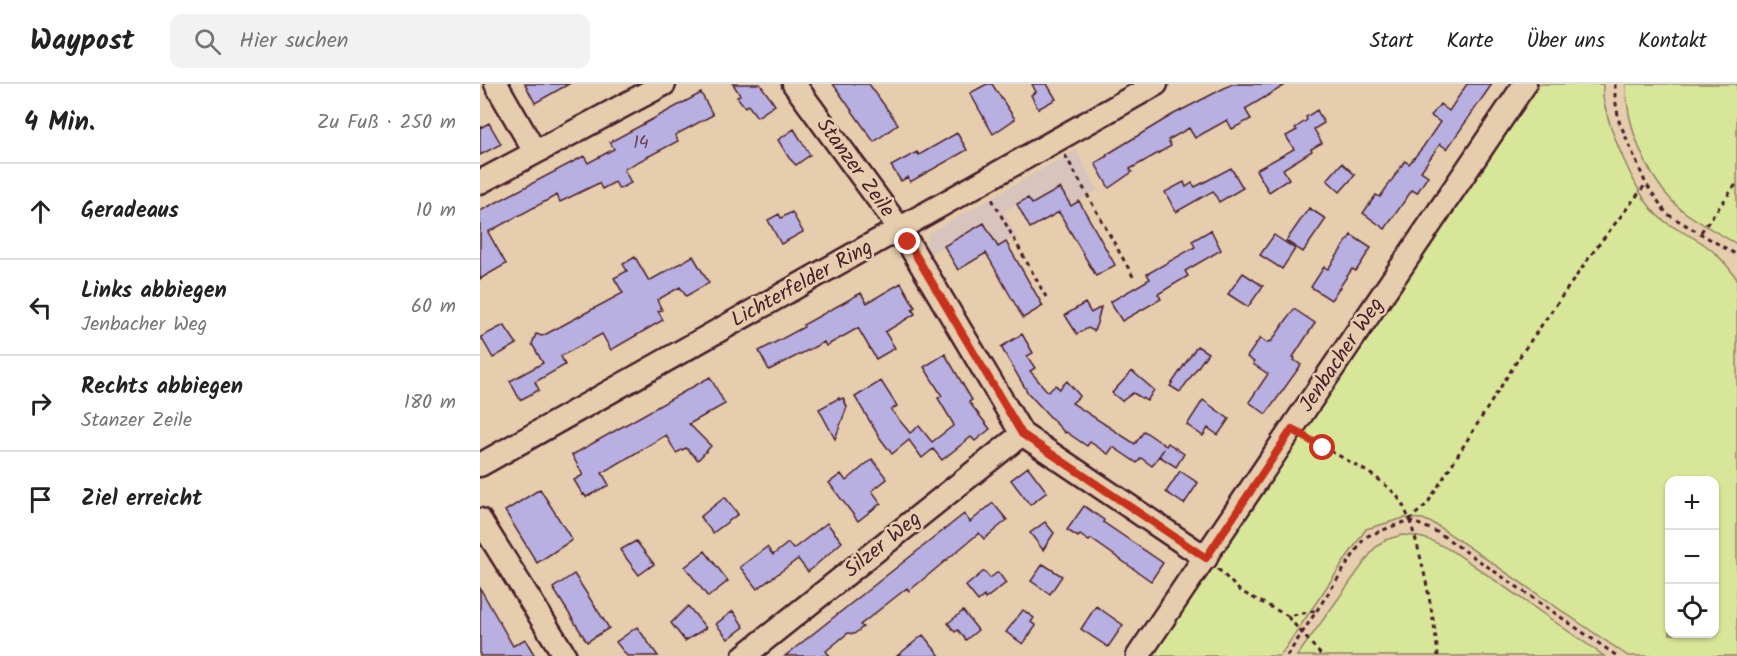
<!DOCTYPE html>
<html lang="de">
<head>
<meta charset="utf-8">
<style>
	:root { --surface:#fff; --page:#f2f2f2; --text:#222; --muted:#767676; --line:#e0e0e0 }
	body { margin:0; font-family:Kalam,sans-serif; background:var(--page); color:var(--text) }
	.controls { position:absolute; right:18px; bottom:18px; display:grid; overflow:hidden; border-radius:12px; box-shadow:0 2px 4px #0004 }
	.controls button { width:54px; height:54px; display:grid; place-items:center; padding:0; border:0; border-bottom:2px solid var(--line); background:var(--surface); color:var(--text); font:30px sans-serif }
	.stop { position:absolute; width:18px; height:18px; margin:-14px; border:4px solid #c8321e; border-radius:50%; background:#fff }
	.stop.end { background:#c8321e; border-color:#fff; box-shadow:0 2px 6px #0008 }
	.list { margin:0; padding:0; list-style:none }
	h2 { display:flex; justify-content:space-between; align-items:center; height:78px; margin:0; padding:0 24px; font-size:26px }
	h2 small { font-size:20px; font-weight:400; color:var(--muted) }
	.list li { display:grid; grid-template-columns:39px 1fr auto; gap:18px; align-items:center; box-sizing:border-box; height:96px; padding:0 24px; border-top:2px solid var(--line) }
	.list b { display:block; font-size:22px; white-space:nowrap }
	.list p { margin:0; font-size:20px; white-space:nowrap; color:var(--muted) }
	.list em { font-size:20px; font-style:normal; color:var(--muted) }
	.icon { flex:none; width:33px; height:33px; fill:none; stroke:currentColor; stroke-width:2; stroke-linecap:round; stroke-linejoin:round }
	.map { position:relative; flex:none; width:1257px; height:572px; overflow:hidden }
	header { display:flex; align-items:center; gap:36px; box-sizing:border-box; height:84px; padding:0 30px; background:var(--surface); border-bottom:2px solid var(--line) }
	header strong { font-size:28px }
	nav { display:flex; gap:33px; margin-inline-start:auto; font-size:21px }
	.search { width:420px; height:54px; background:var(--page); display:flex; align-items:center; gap:15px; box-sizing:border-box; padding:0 21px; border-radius:12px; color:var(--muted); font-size:22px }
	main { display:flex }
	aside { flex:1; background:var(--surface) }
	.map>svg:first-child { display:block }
</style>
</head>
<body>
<header>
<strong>Waypost</strong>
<div class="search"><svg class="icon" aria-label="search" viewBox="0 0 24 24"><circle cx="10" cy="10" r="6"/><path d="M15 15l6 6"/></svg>Hier suchen</div>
<nav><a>Start</a><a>Karte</a><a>Über uns</a><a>Kontakt</a></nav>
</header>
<main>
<aside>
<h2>4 Min.<small>Zu Fuß · 250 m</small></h2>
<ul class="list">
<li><svg class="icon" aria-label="ahead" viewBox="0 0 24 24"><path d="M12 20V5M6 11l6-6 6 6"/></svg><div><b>Geradeaus</b></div><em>10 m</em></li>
<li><svg class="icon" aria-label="left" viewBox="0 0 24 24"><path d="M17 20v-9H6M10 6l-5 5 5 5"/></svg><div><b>Links abbiegen</b><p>Jenbacher Weg</p></div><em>60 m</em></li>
<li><svg class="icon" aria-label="right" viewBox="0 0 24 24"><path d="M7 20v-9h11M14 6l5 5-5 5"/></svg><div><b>Rechts abbiegen</b><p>Stanzer Zeile</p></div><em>180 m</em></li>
<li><svg class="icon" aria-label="arrive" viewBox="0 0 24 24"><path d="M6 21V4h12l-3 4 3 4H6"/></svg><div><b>Ziel erreicht</b></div></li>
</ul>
</aside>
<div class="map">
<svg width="1257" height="572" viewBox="0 0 1257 572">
	<rect width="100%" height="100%" fill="#e5cdae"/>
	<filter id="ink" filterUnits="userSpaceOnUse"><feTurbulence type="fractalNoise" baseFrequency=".0167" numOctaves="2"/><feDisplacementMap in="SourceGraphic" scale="12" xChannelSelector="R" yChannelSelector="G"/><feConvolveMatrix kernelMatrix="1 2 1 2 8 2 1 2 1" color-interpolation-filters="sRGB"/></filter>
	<g filter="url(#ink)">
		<!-- built -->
		<path fill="#d8c4bd" d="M596,66L618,106L550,144L536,121L524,128L537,152L478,186L464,162L448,171L445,165L449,149Z"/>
		<!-- green -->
		<path fill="#d8e699" stroke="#918262" stroke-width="1.5" fill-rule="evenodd" d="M1057,0H1123C1123,6 1122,13 1124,18C1130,48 1155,108 1176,130C1188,143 1207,149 1222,159C1237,169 1247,180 1257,195V572H1148L958,442L943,435L924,434L886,445L800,572H668ZM1190,396H1234V550H1190Z
			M1146,0H1257V160C1240,150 1207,133 1194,119C1165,89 1146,41 1146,0Z
			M922,451C945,452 956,458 977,470L1124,572H817L894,465L905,456Z"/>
		<!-- building -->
		<path fill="#b8b0e1" stroke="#4a1f2b" stroke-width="1.5" d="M45,0H89L55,19Z
			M253,0H280L295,21L277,33L268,21L265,23L257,13L260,11Z
			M353,0H389L418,40L394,58Z
			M507,0H512L535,35L513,50L490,9Z
			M552,0H567L576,15L558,25L551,11L556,8Z
			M752,0H807L765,25L771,35L752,45L747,36L715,54L709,44L688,56L691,62L650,85L652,88L629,104L615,79L627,72L626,71L692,31Z
			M987,0H1012L967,65L960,60L941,87L948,92L937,109L932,106L905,145L883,129L896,111L900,113L925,77L929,80L943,63L960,38L951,32L960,20L969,27Z
			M221,9L233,31L195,51L198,57L144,85L151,99L139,105L135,98L122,105L119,99L80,118L77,111L8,148L26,180L0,195V127L104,72L108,79L134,65L130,58Z
			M837,26L844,39L834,45L842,59L831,65L832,67L803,85L809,95L789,108L776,86L814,65L806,52L817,46L815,44L827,36L826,33Z
			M9,39L21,60L0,71V44Z
			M314,45L330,71L316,81L309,74L298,56Z
			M477,49L487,66L430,98L428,93L421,97L411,82L437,68L439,71Z
			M862,79L875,91L860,108L847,96Z
			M751,84L763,104L739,118L733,107L696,128L685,108L704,98L706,103L712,99L715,103Z
			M580,104L591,122L599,117L635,181L616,192L579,128L550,144L537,120L548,114L552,120Z
			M829,124L846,135L823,168L806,157Z
			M312,128L323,148L301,160L288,136L299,130L301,134Z
			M504,139L518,163L526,158L563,222L543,234L506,169L478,186L464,162Z
			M731,146L741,166L705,187L708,192L678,210L681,215L642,237L630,218L670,195L667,190L715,163L712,157Z
			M794,151L815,165L802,185L780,171Z
			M871,151L891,164L876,187L872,185L851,216L831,203L844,183L848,185Z
			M213,172L229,199L206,212L200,203L177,216L182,226L178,227L183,236L131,266L122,250L81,272L85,281L55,298L59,306L40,316L30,297L63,279L52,260L56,250L62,252L68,249L143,209L134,194L147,187L143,180L155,173L169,197Z
			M763,189L783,202L768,223L748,210Z
			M421,199L435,223L432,225L435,230L405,248L415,264L396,275L378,244L346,262L344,258L289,286L279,267L324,243L323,241L381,209L387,219Z
			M605,219L611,229L621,223L617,239L614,247L608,244L597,250L585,231Z
			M814,225L835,239L813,273L815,274L814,276L821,281L786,330L769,318L788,290L773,280L774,278L767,273L780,254L787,259L789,257L791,258Z
			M24,241L37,260L13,274L1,253Z
			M542,250L553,269L547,272L555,284L550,287L568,308L576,301L579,305L587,297L600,312L592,319L655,360L664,347L686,362L688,359L704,370L696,383L679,372L684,365L672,382L661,374L657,379L633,363L628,370L610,358L607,362L586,348L585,349L548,309L521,263Z
			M717,262L728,269L700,308L690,302Z
			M465,270L492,316L489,318L510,345L495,357L491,353L462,376L453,365L442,374L429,356L412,370L400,354L375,313L401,297L417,322L411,326L430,349L439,342L452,358L474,341L458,314L462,312L444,283Z
			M652,287L674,306L667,317L653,309L642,317L632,309Z
			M230,293L245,320L209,340L231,362L218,376L206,364L196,369L186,351L122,389L129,401L106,413L104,410L103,411L94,396L103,391L92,371Z
			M359,314V316L363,314L367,323L355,355L339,325Z
			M723,316L749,335L738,351L728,344L723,352L707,341Z
			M392,375L407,395L392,407L401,419L378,437L349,399L361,390L366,397Z
			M548,383L567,408L550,421L531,396Z
			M700,387L718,399L704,420L686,408Z
			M60,405L92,456L57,479L25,427Z
			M245,413L258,430L233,449L220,433Z
			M513,419L527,436L504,455L499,449L429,507L427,504L380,541L383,543L374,550L368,549L346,567L350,572H305L484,430L490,438Z
			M604,422L624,436L623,438L683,479L671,497L611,455L609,457L600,451L598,453L587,446Z
			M565,438L574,449L563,466L550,449Z
			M347,439L362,458L328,488L318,475L277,505L260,483L287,463L293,471L308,459L313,465Z
			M156,457L174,480L159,491L140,466Z
			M225,467L248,497L228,513L205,483Z
			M563,480L582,492L570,510L551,497Z
			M504,487L510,494L518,488L526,499L505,515L504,512L498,517L486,502Z
			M94,490L129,544L107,558L73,504Z
			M0,504L33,562L45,555L55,572H0Z
			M208,522L226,544L205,557L191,539Z
			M616,522L643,541L628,563L601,545Z
			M543,526L554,534L551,538L556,542L543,560L526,548Z
			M253,527L264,543L248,555L236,540Z
			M483,527L498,546L486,556L478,546L475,548L468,539Z
			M157,543L178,572H147L136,558Z
			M443,551L460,572H417Z"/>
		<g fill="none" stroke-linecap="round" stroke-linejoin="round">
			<!-- minor casing -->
			<g stroke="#4a1f2b" stroke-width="27">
				<path id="minor" d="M16,0L55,68
					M314,0L420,145L542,350L726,474
					M0,98L184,0
					M0,381L676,0
					M0,436L85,572
					M264,572L542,350
					M658,572L1045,0"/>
			</g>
			<!-- path -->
			<path stroke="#4a1f2b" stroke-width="3" stroke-dasharray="4.5 4.5" stroke-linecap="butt" d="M1135,0V14L1139,37L1166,100L1187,130L1257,171
				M585,71L655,196
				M512,115L566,213
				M1221,148L1257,99
				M827,354C855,371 894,387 916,411C937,433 955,539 958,572
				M929,436L959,449L1137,572
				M738,485L760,507L808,532L838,526
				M808,533L842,572
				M807,572L885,453L929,436L947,420L1042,269L1116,164L1166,100"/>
			<!-- minor -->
			<use href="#minor" stroke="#e5cdae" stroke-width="22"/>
		</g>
	</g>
	<g fill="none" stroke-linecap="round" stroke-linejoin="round" filter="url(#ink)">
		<!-- route -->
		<path stroke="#c8321e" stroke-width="8" d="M428,158L542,350L726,474L812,345L843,364"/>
	</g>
	<g text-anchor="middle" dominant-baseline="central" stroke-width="5" stroke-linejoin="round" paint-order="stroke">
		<!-- number labels -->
		<g font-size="18" fill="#664358">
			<text x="161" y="59">14</text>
		</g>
		<!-- street labels -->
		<g font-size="21" fill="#4a1f2b" stroke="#e5cdae">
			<text transform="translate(375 84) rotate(54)">Stanzer Zeile</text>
			<text transform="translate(322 200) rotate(-29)">Lichterfelder Ring</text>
			<text transform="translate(862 271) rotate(-56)">Jenbacher Weg</text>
			<text transform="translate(403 461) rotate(-39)">Silzer Weg</text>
		</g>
	</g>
</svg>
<div class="controls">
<button>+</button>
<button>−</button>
<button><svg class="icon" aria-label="locate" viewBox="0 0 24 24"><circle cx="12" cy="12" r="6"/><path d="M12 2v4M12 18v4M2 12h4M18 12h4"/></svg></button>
</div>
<div class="stop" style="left:843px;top:364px"></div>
<div class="stop end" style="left:428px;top:158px"></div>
</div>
</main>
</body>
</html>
